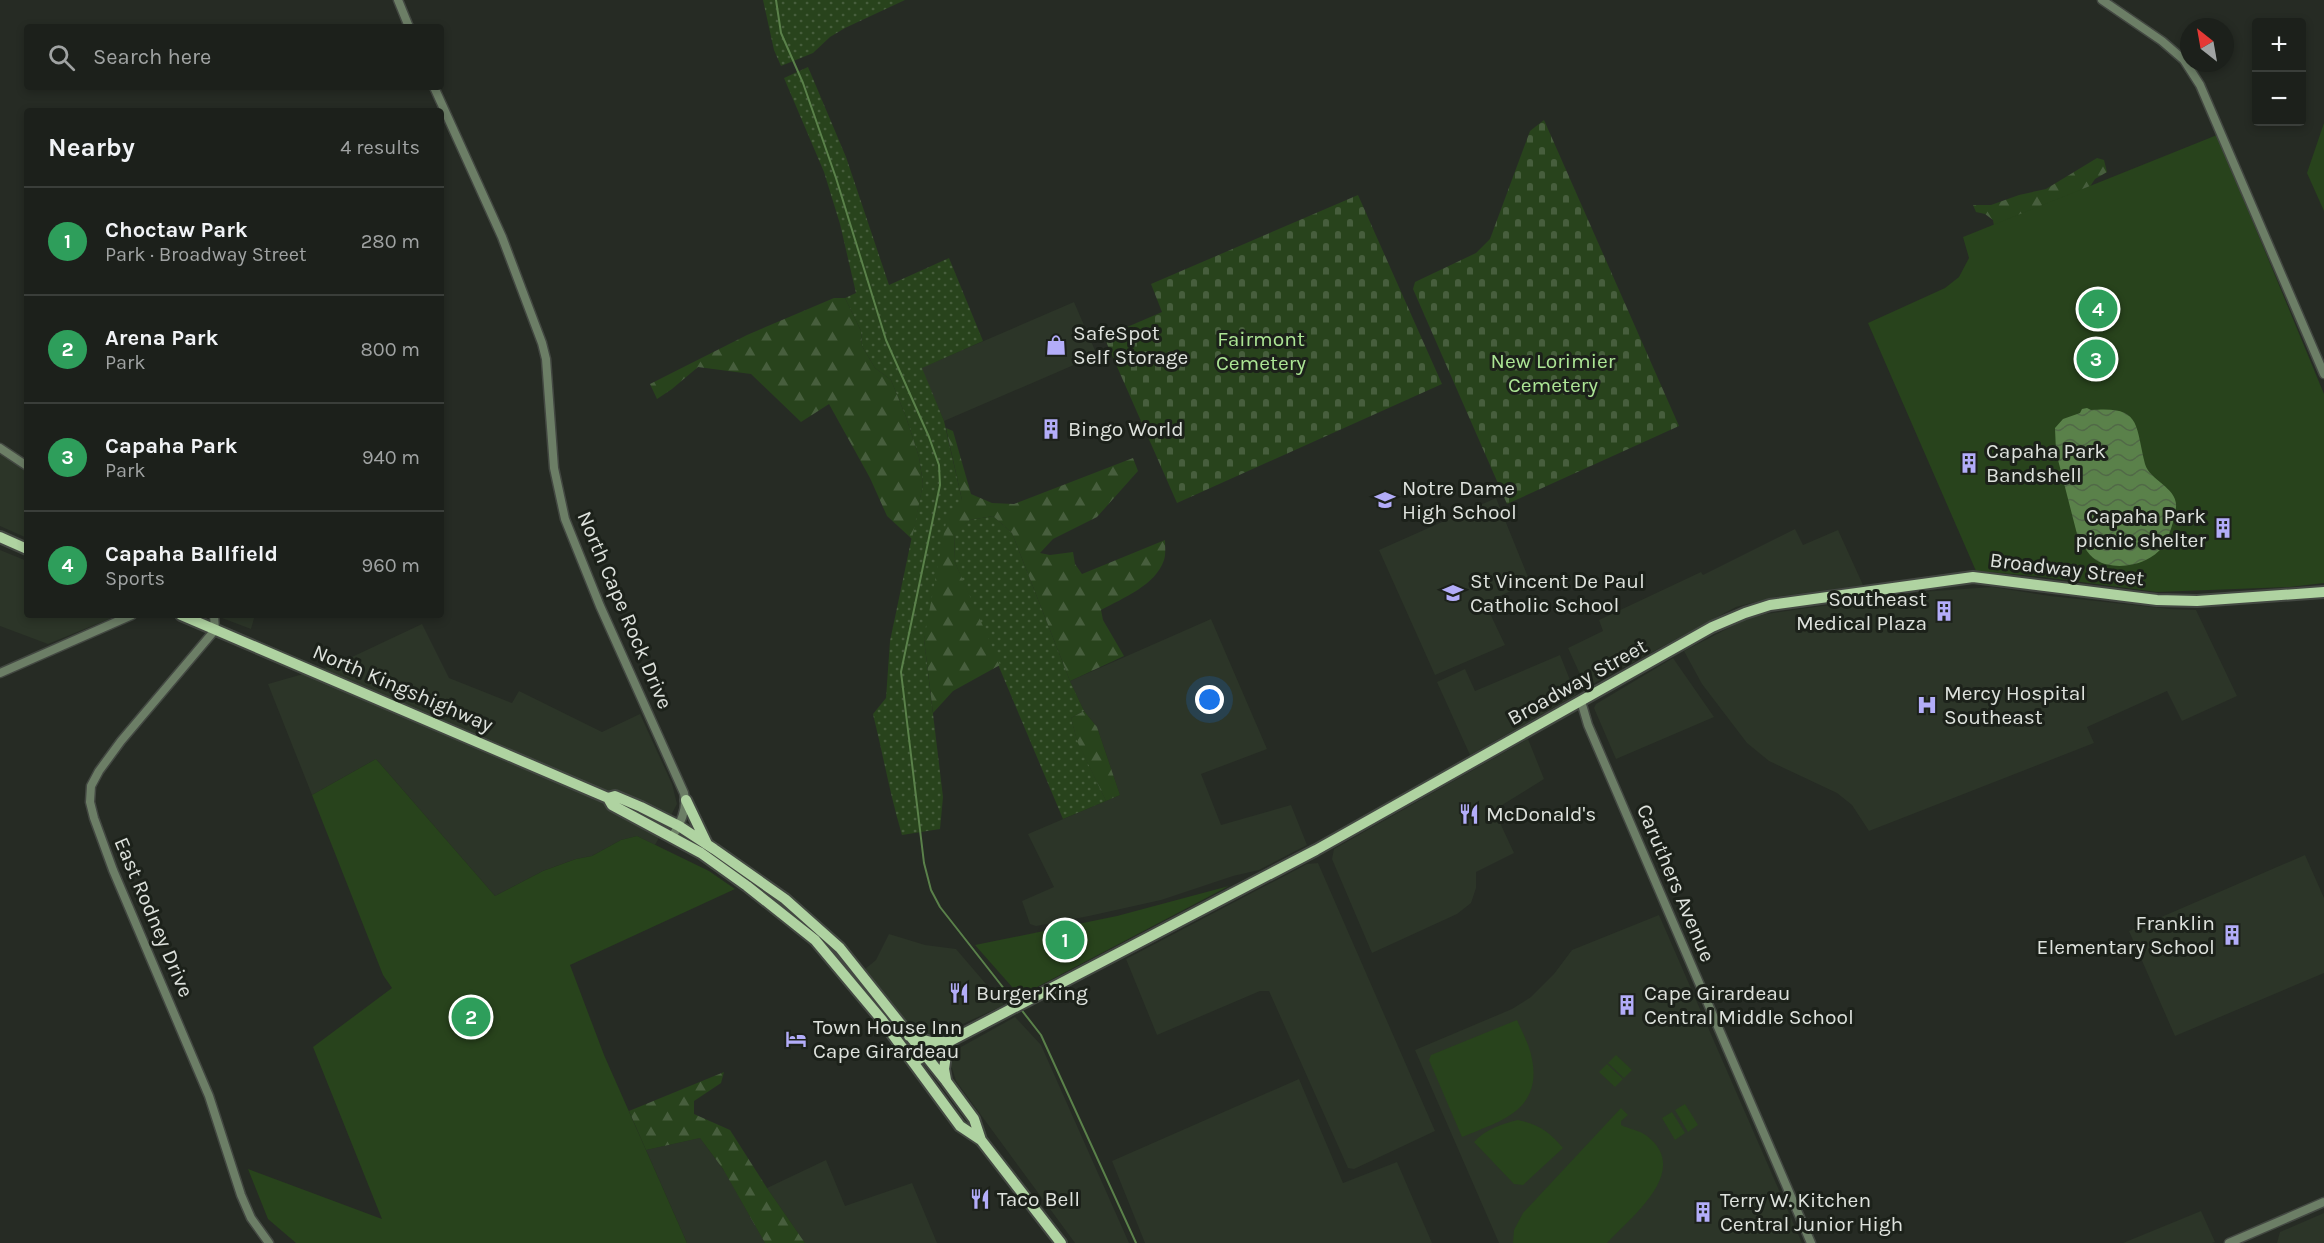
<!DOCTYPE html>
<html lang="en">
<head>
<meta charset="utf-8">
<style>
	:root { --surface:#1c201b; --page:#252824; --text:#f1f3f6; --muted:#a0a3a3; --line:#3a3e3a; --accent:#ea580c }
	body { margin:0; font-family:Karla,sans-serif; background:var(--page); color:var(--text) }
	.controls { position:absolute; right:18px; top:18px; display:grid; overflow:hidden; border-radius:6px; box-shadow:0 3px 9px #0003 }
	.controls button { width:54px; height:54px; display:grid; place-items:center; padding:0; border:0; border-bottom:2px solid var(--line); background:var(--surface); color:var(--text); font:30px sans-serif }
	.compass { position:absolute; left:2180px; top:18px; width:54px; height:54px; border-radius:50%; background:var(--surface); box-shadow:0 3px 9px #0003; rotate:329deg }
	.you { position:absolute; left:1210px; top:700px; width:21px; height:21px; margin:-15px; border:4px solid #fff; border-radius:50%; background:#1a73e8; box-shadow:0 0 0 9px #1a73e833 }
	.badge { display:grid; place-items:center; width:39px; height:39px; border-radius:50%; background:var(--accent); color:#fff; font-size:20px; font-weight:700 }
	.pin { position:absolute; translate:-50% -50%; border:3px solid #fff; box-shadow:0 2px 6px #0006 }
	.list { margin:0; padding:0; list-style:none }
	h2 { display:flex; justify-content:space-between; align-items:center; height:78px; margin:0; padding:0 24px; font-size:26px }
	h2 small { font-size:20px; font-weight:400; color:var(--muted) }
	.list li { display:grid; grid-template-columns:39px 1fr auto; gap:18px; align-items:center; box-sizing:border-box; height:108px; padding:0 24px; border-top:2px solid var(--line) }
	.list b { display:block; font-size:22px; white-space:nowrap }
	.list p { margin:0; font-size:20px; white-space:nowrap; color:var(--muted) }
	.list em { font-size:20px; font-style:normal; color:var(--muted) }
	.icon { flex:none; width:33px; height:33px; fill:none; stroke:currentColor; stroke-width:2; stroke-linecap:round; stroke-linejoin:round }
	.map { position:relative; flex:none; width:2324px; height:1243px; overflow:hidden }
	.search { position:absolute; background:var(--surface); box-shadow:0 3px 9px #0003; left:24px; top:24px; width:420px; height:66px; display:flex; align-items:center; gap:15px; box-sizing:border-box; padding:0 21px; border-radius:6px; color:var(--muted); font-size:22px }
	.panel { position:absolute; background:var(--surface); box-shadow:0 3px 9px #0003; left:24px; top:108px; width:420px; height:510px; border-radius:6px }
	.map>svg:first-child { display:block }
</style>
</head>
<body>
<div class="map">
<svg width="2324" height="1243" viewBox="0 0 2324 1243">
	<defs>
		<pattern id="grass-dots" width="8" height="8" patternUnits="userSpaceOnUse" patternTransform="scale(1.5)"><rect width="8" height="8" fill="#28431c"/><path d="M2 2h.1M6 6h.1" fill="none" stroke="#475e3d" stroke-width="1.8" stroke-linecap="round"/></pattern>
		<pattern id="forest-firs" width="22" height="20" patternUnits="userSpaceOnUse" patternTransform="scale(1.5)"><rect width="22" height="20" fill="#28431c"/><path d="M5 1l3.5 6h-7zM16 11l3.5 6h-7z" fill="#475e3d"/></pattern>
		<pattern id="cemetery-stones" width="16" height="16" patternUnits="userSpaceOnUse" patternTransform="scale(1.5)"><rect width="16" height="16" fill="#28431c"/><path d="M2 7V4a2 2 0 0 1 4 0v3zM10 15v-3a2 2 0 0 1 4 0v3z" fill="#475e3d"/></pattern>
		<pattern id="water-waves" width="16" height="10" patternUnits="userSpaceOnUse" patternTransform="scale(1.5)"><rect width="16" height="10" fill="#5a814a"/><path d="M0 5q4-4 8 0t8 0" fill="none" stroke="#516947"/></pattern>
	</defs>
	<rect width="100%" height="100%" fill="#262b24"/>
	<!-- built -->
	<path fill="#2c3528" d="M1074,302L1097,355L944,421L921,368Z
		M0,450L27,469V538L0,526Z
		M1496,498L1530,582L1485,603L1505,645L1435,675L1379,550Z
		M1795,529L1803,545L1838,530L1863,585L1775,597L1736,607L1589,686L1584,683L1568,648L1603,631L1599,620L1701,572L1703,575Z
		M0,550L27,561V615H119L48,644L0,626Z
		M1992,587L2050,596L2170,609L2196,610L2237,696L2182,721L2167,691L2087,727L2094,743L1869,831L1852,805L1837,793L1769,761L1747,743L1702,684L1684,651L1744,620L1766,614L1921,592Z
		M221,615H255L251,629L222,618Z
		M1211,619L1267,749L1201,774L1221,825L1291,805L1307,845L1259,870L1233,876L1161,900L1089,916L1036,926L1030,924L1022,901L1054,887L1028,834L1120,795L1097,727L1084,711L1070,681Z
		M422,624L449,678L512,703L519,691L602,732L640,714L672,784L677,804L655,845L637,836L621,840L592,856L576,859L543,871L495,896L376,759L312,795L268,684L335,665Z
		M1560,655L1576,695L1470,755L1437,682L1465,669L1475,691Z
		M1673,658L1714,717L1616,759L1594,708L1596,704Z
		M1528,739L1544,779L1494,810L1514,853L1476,872V888L1471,903L1457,914L1372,953L1332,859L1334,849Z
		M2305,855L2324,898V973L2175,1036L2129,931Z
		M1318,863L1435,1131L1354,1169L1348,1168L1269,991H1260L1157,1035L1126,959L1307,864Z
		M1659,915L1802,1243H1499L1415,1050L1512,1009L1531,997L1554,974L1572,950Z
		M889,934L925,945L956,949L1004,1005L939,1035L924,1036L909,1026L865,969L876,960Z
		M1015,1017L1041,1045L1129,1243H1075L956,1081L951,1065L956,1052L961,1047Z
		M1299,1079L1343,1183L1397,1162L1432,1243H1145L1112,1161Z
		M700,1138L725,1172L765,1243H687L646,1150Z
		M826,1160L845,1206L912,1183L937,1243H805L767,1188Z
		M2201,1211L2215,1242L2212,1243H2123Z
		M2324,1213V1243H2277L2280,1232Z"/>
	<!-- grass -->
	<path fill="url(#grass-dots)" d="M763,0H905L845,28L830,37L813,53L781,66L774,50Z
		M808,67L846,157L889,285L949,258L983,341L922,368L944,421L962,500L924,639L943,797L940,829L902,835C890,795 883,754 873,714L886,698L890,641L923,484L919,457L906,417L891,380L875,368L862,346L861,331L845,298L856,293L840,224L824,172L784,78Z
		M993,516L1012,533L1070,681L1084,711L1071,718L1077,740L1106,801L1063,819L954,560L955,531L970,520Z"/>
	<!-- forest -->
	<path fill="url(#forest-firs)" d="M2097,158L2104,160L2107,172L2095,179L2087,191L1995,232L1993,220L1985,214L1976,212L1973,205H1991L2019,195L2046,189Z
		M834,298H845L861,331L862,346L875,368L891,380L906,417L919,457L923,484L912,539L887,516L870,478L829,404L801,422L751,374L698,367L672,389L657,399L650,384L747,335Z
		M946,428L953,431L971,494L992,503L1014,504L1133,458L1138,471L1097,517L1053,539L1040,553L1050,555L1073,552L1075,564L1082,574L1165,540C1165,546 1166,554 1164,560C1156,585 1123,598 1101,610L1103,620L1124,656L1070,681L1012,533L993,516L970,520L955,532L954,560L1000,665L953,691L933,713L924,639L948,512L962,500Z
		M1084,711L1097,727L1120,795L1106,801L1077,741L1071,718Z
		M724,1072L721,1083L694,1101V1114L730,1130L767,1188L805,1243H765L723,1169L700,1138L646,1150L629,1111Z"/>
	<!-- cemetery -->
	<path fill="url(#cemetery-stones)" d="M1544,120L1679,426L1507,504L1413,289L1415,282L1476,253L1490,239L1530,131Z
		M1358,195L1442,384L1177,503L1104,337L1162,312L1151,284Z"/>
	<!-- park -->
	<path fill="#28431c" d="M2324,123V211L2307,173Z
		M2217,135L2324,394V583L2290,587L2157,592L2035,576L1976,571L1868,323L1945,288L1959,277L1969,258L1963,237Z
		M376,759L495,896L543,871L576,859L592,856L621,840L637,836L709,871L735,889L570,965L604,1055L687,1243H296L268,1219L248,1169L382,1219L313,1047L392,988L383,975L312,795Z
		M1229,886L1020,996L975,945L1117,916Z
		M1517,1020C1522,1032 1530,1046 1532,1059C1542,1111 1500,1121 1462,1137L1429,1060L1431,1055Z
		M1616,1055L1632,1070L1624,1078L1608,1063Z
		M1607,1064L1623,1079L1615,1087L1599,1072Z
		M1685,1104L1698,1125L1688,1132L1675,1110Z
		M1621,1108L1628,1115L1621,1121V1125C1629,1129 1639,1130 1647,1136C1692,1171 1631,1217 1607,1243H1513L1514,1230L1523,1213Z
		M1672,1112L1685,1133L1675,1140L1662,1118Z
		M1518,1120C1538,1124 1550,1132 1563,1148L1523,1185L1514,1184L1474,1142C1485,1130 1501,1124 1518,1120Z"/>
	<!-- water -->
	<path fill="url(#water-waves)" d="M2087,408L2091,410C2141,406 2135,423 2145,464C2150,481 2178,488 2176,507C2175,518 2169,538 2163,546C2150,565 2116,572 2096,560C2087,554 2082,543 2077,534L2056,452L2055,428L2063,419L2080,413L2082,409Z"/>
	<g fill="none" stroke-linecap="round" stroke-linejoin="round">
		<!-- stream -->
		<path stroke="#5a814a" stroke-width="2" d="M776,0L781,33L803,83L836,178L886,340L929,437L939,465L940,485L901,672L924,863L931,890L940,907L1016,1004
			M1020,1008L1041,1035L1136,1243"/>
		<!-- minor casing -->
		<g stroke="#434842" stroke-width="11">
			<path id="minor" d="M398,0L409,27
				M2102,0L2162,41L2184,60L2200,85L2324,374
				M434,87L502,237L542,343L546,359L554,468L565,519L600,606L684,793C688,809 680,824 672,837
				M0,448L27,466
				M214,615L215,630L121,741L99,771L91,786L90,802L94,818L113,870L209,1096L241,1195L251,1218L269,1243
				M0,673L132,615
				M1581,701L1588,725L1811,1243
				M2229,1243L2324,1202"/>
		</g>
		<!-- major casing -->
		<g stroke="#434842" stroke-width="14">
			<path id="major" d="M0,537L27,549
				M181,615L608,798L615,796L641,807L679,826L714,849L785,899L840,948L946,1081L974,1119L981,1140L1061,1243
				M608,798L612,805L701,853L747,886L815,940L882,1020L960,1126L981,1140
				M686,800L707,844
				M909,1036L931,1042H945
				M914,1062L948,1042L1316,850L1712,627L1745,613L1770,605L1973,577L2157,600L2197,601L2324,592
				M946,1080L944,1069L948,1042"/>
		</g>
		<!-- minor -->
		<use href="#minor" stroke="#6c7e66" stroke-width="8"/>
		<!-- major -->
		<use href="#major" stroke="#afd3a1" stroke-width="10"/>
	</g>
	<!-- icons -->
	<defs>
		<g id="shop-bare" transform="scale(1.62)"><path d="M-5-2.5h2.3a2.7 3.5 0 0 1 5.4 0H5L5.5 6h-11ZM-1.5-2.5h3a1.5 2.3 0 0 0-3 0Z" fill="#b3adf9" stroke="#1c211a" stroke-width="2.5" paint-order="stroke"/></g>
		<g id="building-bare" transform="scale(1.62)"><path d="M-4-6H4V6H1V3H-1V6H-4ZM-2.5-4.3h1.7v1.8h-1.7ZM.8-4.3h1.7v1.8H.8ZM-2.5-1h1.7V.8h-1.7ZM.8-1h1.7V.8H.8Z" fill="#b3adf9" stroke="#1c211a" stroke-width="2.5" paint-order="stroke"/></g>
		<g id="school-bare" transform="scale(1.62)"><path d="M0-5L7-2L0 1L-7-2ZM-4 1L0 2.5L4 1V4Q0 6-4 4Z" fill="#b3adf9" stroke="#1c211a" stroke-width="2.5" paint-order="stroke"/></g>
		<g id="hospital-bare" transform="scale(1.62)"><path d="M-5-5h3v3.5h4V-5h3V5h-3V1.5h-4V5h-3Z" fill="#b3adf9" stroke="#1c211a" stroke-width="2.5" paint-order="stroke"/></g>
		<g id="restaurant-bare" transform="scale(1.62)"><path d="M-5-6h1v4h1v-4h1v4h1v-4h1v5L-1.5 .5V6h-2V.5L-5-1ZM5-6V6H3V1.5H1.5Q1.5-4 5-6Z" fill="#b3adf9" stroke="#1c211a" stroke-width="2.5" paint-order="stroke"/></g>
		<g id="hotel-bare" transform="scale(1.62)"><path d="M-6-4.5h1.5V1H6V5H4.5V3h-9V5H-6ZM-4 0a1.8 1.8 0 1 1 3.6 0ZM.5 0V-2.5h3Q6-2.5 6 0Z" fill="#b3adf9" stroke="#1c211a" stroke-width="2.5" paint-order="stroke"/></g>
	</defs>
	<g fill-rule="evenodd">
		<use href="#shop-bare" x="1056" y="345"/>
		<use href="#building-bare" x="1051" y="429"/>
		<use href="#building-bare" x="1969" y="463"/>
		<use href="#school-bare" x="1385" y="500"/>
		<use href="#building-bare" x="2223" y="528"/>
		<use href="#school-bare" x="1453" y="593"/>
		<use href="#building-bare" x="1944" y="611"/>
		<use href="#hospital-bare" x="1927" y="705"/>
		<use href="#restaurant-bare" x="1469" y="814"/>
		<use href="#building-bare" x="2232" y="935"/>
		<use href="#restaurant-bare" x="959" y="993"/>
		<use href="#building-bare" x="1627" y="1005"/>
		<use href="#hotel-bare" x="796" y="1039"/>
		<use href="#restaurant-bare" x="980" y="1199"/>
		<use href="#building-bare" x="1703" y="1212"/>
	</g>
	<g text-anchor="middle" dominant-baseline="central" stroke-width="6" stroke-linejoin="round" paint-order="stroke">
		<!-- poi labels -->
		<g font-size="21" fill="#dee2dd" stroke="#1c211a" text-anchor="start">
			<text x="1073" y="333">SafeSpot<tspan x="1073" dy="24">Self Storage</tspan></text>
			<text x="1068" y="429">Bingo World</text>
			<text x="1986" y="451">Capaha Park<tspan x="1986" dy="24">Bandshell</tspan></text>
			<text x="1402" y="488">Notre Dame<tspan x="1402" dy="24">High School</tspan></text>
			<text x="2206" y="516" text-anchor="end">Capaha Park<tspan x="2206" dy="24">picnic shelter</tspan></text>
			<text x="1470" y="581">St Vincent De Paul<tspan x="1470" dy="24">Catholic School</tspan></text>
			<text x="1927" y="599" text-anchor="end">Southeast<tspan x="1927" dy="24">Medical Plaza</tspan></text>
			<text x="1944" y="693">Mercy Hospital<tspan x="1944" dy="24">Southeast</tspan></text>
			<text x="1486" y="814">McDonald's</text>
			<text x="2215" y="923" text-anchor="end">Franklin<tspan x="2215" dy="24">Elementary School</tspan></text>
			<text x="976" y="993">Burger King</text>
			<text x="1644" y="993">Cape Girardeau<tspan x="1644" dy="24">Central Middle School</tspan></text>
			<text x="813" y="1027">Town House Inn<tspan x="813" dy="24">Cape Girardeau</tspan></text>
			<text x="997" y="1199">Taco Bell</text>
			<text x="1720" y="1200">Terry W. Kitchen<tspan x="1720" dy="24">Central Junior High</tspan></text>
		</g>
		<!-- park labels -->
		<g font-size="21" fill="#ace595" stroke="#1c211a">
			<text x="1261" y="339">Fairmont<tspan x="1261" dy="24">Cemetery</tspan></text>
			<text x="1553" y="361">New Lorimier<tspan x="1553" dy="24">Cemetery</tspan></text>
		</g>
		<!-- street labels -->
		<g font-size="21" fill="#dee2dd" stroke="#1c211a">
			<text transform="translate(2067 569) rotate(7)">Broadway Street</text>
			<text transform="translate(625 610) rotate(67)">North Cape Rock Drive</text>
			<text transform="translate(1577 682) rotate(-29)">Broadway Street</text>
			<text transform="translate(403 688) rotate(23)">North Kingshighway</text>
			<text transform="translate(1676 883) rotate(67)">Caruthers Avenue</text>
			<text transform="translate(154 917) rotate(67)">East Rodney Drive</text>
		</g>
	</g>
</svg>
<div class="controls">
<button>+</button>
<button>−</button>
</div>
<svg class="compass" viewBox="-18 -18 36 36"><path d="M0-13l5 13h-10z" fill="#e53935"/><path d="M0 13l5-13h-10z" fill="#a0a3a3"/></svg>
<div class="you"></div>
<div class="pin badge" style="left:1065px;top:940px;background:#2e9e5b">1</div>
<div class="pin badge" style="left:471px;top:1017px;background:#2e9e5b">2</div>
<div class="pin badge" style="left:2096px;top:359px;background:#2e9e5b">3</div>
<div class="pin badge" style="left:2098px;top:309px;background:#2e9e5b">4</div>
<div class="search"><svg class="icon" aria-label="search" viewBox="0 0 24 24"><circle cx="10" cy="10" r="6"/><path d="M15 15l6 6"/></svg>Search here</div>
<section class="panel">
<h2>Nearby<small>4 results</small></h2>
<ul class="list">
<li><span class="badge" style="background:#2e9e5b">1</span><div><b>Choctaw Park</b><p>Park · Broadway Street</p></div><em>280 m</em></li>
<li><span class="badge" style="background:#2e9e5b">2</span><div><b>Arena Park</b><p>Park</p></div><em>800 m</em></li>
<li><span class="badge" style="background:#2e9e5b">3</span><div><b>Capaha Park</b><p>Park</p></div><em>940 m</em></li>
<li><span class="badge" style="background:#2e9e5b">4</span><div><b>Capaha Ballfield</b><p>Sports</p></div><em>960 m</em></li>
</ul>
</section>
</div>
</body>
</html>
